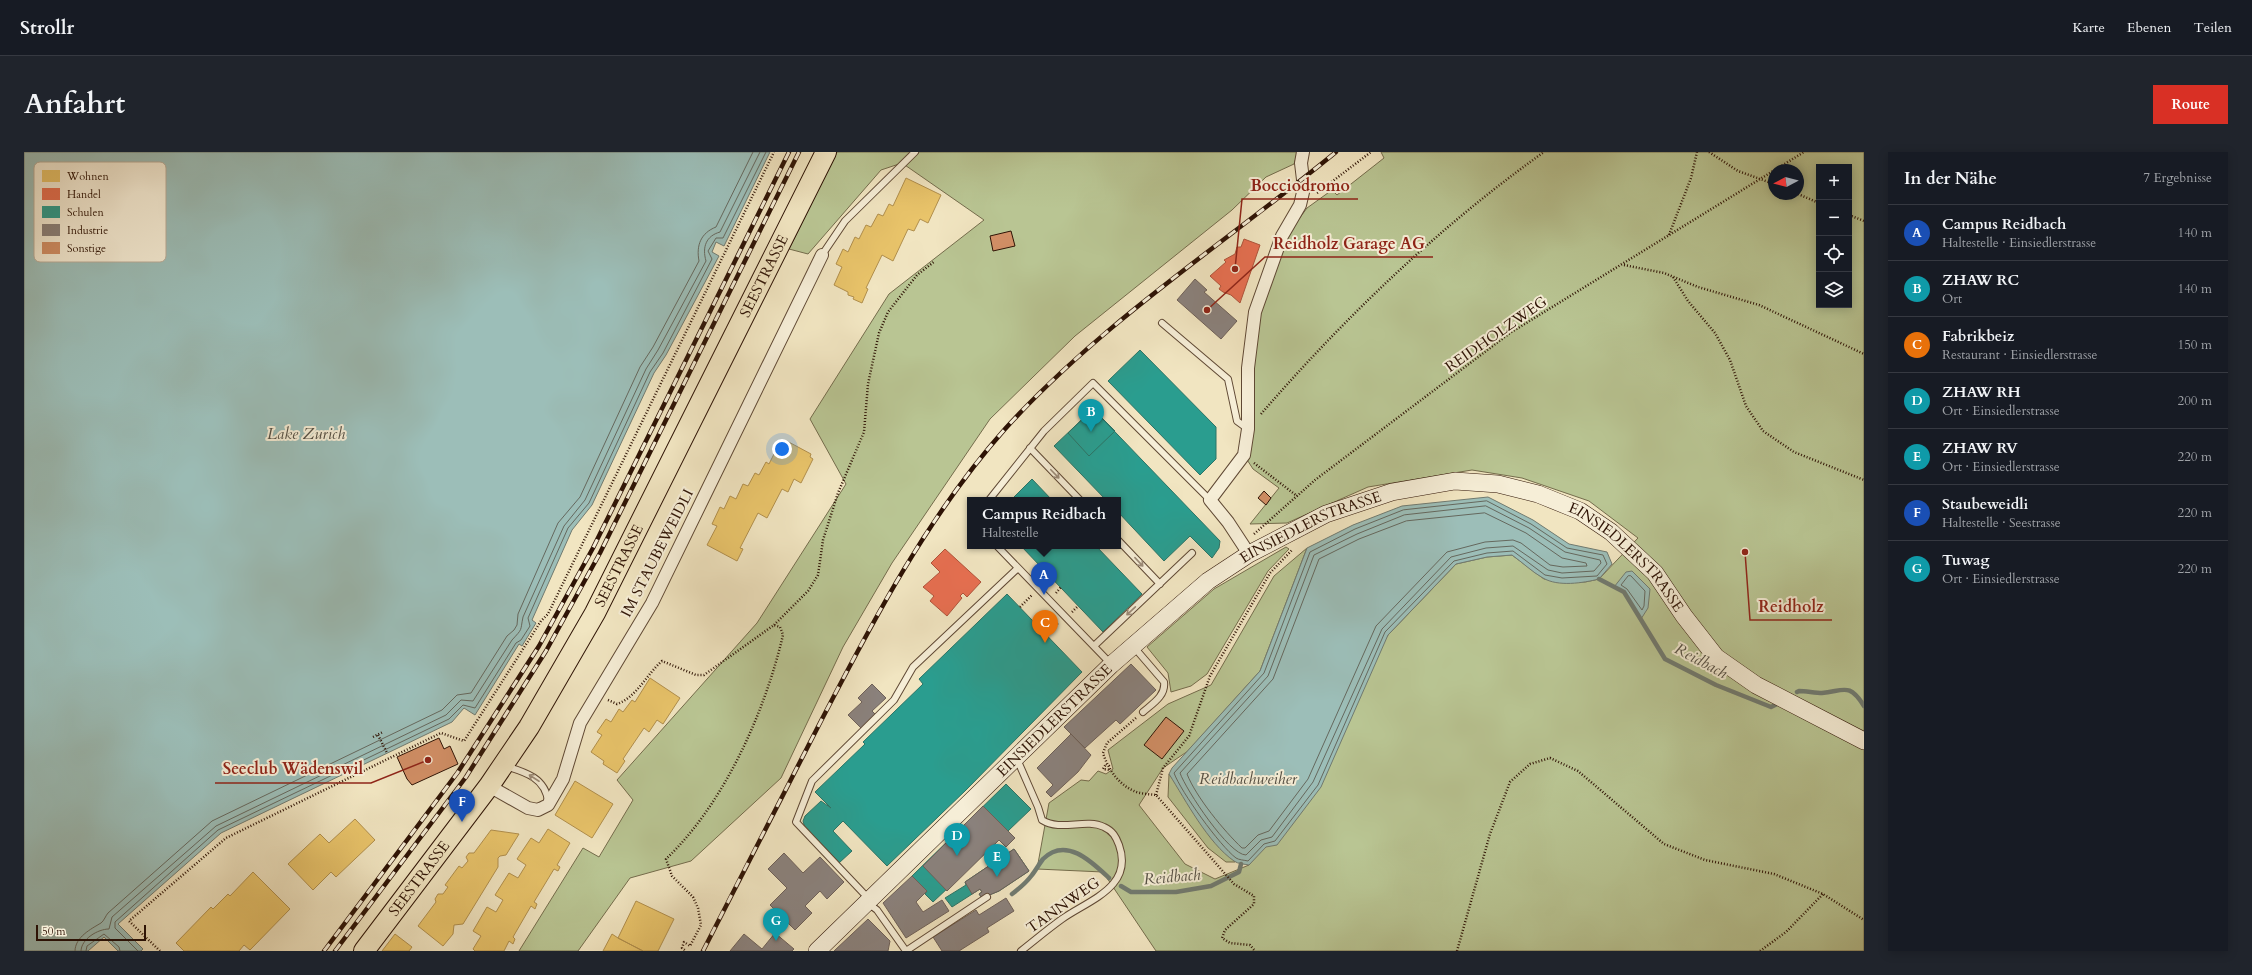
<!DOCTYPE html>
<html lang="de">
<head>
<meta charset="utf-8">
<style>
	:root { --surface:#171b24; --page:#20242c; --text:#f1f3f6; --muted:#9ea1a6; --line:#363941; --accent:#d93025 }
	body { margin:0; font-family:Cardo,serif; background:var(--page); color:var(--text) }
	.controls { position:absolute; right:12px; top:12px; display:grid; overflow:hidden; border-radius:0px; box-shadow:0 2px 10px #0003 }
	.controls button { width:36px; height:36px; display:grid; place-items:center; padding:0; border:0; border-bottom:1px solid var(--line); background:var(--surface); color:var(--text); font:20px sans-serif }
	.compass { position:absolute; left:1744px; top:12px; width:36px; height:36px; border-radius:50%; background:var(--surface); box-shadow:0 2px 10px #0003; rotate:263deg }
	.scale { position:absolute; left:12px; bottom:10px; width:110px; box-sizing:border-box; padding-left:4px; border:2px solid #2e1305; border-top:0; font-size:11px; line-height:14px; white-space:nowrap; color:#2e1305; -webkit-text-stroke:3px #f6eed7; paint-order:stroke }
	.you { position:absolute; left:758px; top:297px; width:14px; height:14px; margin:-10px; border:3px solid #fff; border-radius:50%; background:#1a73e8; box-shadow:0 0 0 6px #1a73e833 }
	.badge { display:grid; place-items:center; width:26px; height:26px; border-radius:50%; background:var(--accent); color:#fff; font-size:13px; font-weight:700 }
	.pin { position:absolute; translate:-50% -33px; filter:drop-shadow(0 1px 2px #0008) }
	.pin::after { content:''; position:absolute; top:21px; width:14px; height:12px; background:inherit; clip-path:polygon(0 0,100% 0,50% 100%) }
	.popup { position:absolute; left:943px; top:345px; width:154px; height:52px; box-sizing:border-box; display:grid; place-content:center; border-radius:0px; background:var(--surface); filter:drop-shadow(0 1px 3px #0005); font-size:13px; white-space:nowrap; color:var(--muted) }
	.popup b { font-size:15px; color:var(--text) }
	.popup::after { content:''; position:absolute; left:50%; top:100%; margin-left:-8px; border:8px solid transparent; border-top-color:var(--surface) }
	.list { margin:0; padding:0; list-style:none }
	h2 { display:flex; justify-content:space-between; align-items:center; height:52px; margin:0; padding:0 16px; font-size:17px }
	h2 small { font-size:13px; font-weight:400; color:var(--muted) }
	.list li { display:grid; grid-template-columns:26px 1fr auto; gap:12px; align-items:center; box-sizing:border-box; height:56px; padding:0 16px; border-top:1px solid var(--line) }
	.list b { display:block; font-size:15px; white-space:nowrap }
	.list p { margin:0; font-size:13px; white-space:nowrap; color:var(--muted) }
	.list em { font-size:13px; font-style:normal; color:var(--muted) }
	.icon { flex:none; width:22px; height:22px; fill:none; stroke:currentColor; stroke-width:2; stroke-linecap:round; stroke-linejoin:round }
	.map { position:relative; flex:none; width:1840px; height:799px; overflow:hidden; border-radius:0px }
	header { display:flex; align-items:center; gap:24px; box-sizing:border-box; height:56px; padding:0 20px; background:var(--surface); border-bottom:1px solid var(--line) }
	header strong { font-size:19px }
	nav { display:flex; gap:22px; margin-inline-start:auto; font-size:14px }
	.intro { display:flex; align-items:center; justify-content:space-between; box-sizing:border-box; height:96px; padding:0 24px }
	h1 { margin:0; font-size:28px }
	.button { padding:10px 18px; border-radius:0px; background:var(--accent); color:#fff; font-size:14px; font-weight:700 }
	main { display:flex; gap:24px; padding:0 24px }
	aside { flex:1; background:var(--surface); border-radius:0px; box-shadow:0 2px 10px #0003 }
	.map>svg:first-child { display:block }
</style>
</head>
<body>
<header>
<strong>Strollr</strong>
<nav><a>Karte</a><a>Ebenen</a><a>Teilen</a></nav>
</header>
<div class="intro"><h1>Anfahrt</h1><a class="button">Route</a></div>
<main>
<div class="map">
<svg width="1840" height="799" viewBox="0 0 1840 799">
	<rect width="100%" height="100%" fill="#f1e5c1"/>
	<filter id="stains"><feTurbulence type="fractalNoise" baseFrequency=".005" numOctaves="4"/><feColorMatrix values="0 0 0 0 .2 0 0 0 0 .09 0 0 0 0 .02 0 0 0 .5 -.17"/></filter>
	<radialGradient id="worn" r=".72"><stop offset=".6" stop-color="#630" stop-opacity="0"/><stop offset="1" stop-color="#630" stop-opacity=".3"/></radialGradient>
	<!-- green -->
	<path fill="#b9c593" stroke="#746c4c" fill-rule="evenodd" d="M813,0H1274L1270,12L1242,25L1208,58L1051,184L966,267L868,411L819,495L757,626L667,709L606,726L554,799H495L559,696L575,705L609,648L593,628L733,471L822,332L786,267L865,142L960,68L878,11L857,18L784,102L765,97Z
		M1357,0H1840V799H1132L1079,720L1013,717L1025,651L1057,628L1065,629L1074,619L1082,622L1089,617L1084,598L1144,552L1187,533L1250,424L1283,396L1236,519L1164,599L1139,616L1115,653L1161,712L1191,727L1225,713L1364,483L1432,412L1463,405L1488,403L1520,427L1561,430L1575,427L1614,386L1565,349L1498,326L1448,318L1344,335L1263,371L1226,372L1255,336L1229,317L1220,303L1231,160L1263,83L1283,56L1308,38L1313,43L1360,6ZM1795,15H1825V153H1795ZM1750,18H1774V42H1750Z
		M1262,395L1265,397L1244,419L1183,522L1167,534L1147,540L1144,521L1123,495L1190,437Z
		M1145,622L1211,710H1202L1184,696L1144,645Z"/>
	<!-- water -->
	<path fill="#9cbeb8" stroke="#707a70" d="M0,0H746L700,94L692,90L688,100L695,104L642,203L630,221L568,353L548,378L508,468L512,471L498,494L495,492L451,563L440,556L428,570L197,681L94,772L119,797L117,799H94L80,785L64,799H0Z
		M1464,345L1509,368L1545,392L1583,400L1588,412L1575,427C1559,431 1534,435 1519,426C1508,420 1498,410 1488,403L1463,405L1432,412L1364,483L1297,635L1253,693L1242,695L1225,713C1220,712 1214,712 1210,709C1184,691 1162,649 1145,622L1148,616L1236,519L1283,396L1329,373L1378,354Z
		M1608,419L1626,437L1624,456L1617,467L1600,440L1590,435L1602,420Z"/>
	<!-- homes -->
	<path fill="#e9c46a" stroke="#b18f4c" d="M882,26L917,43L904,71L896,67L890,79L884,77L869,109L858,103L842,136L844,137L838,151L829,147L830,145L824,143V140L810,133L818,115L812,112L819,97L824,100L831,85L835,87L842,73L847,75L854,62L859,64L865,52L869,54Z
		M761,288L787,302L786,305L789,307L777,331L770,327L764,340L758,337L743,366L734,361L716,396L719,397L713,409L683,393L693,374L688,372L696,355L700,357L706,344L712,347L719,332L724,334L731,321L735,323L742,310L745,312L756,290L759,292Z
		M626,526L656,546L639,572L633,568L625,580L620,576L599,607L601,609L593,621L579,612L580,609L567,600L578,583L573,580L582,567L587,570L595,557L599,560L608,548L611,550Z
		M551,629L589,652L568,686L531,663Z
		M331,667L351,688L312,725L307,720L289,738L264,712L296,682L305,691Z
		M524,677L546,691L533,713L536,715L534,719L530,717L510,750L513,752L511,757L507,754L489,785L491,787L489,792L485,789L480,799H451L449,797L457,784L449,779L463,755L472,760L479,748L471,743L485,721L494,726L502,713L493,707L507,686L515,691Z
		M467,678L495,682L482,703L476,704L474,706V715L439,772L430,773L429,782L419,794L394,774L412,750L411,747L414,742H419L424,735L421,733L435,714L438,716L444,709L442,705L445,701H450Z
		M229,720L266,757L226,798L220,793L215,799H160L152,791L187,755L189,757L204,742L206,744Z
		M612,749L650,767L634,799H619L594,786Z
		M371,782L388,795L385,799H358Z
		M588,782L594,786L619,799H579Z"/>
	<!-- shops -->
	<path fill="#e76f51" stroke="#b0533a" d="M1220,87L1236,93L1216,151L1207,143L1199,140L1195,137L1197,134L1186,124L1202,110L1200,108L1211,102L1213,95H1217Z
		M921,397L957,430L943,445L939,441L936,444L938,446L923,464L906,449L910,444L899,435L916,420L907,411Z"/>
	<!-- schools -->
	<path fill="#2a9d8f" stroke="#2b7466" d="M1116,198L1192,275V307L1176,323L1084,229Z
		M1069,257L1196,389L1195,396L1188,406L1166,384L1140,409L1094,360V348H1082L1030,294Z
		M1069,257L1091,279L1065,304L1044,281Z
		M1008,327L1028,348H987Z
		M997,394H1072L1118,442L1079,480Z
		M983,442L1058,520L942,638L863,714L819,669L809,679L828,699L815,711L781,676L779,669L781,664L797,649L807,656L791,640L841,592L839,590L899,532L895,527Z
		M982,632L1007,657L984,679L991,686L982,695L975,688L909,750L901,742L903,739L888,724Z
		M990,697L1005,719L975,739L958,746L955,742L958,740L956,737L928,755L921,746L942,733L941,730Z"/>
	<!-- industry -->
	<path fill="#8a817c" stroke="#6e6058" d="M1171,127L1183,138L1180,140L1213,169L1197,187L1153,148Z
		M1107,512L1132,538L1096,572L1092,568L1061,596L1040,575Z
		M848,532L862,546L848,559L852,563L838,577L824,563L838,550L834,546Z
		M1047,582L1067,603L1054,620L1027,645L1022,640L1029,633L1013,616Z
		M959,654L991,686L982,695L975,688L923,739L899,714Z
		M990,697L1005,719L975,739L958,746L955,742L958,740L956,737L948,742L941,730Z
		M760,701L779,721L796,705L820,730L803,747L796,739L781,754L788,761L771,778L746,753L763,736L744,717Z
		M888,724L903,739L892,750L899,760L918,748L925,759L882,786L859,751Z
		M982,746L990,759L963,776L965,780L935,799H918L909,785L952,758L955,763Z
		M844,767L866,789L864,799H810Z
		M751,781L770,797L768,799H706L720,782L738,797Z"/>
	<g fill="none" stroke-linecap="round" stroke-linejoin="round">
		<!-- shore -->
		<path stroke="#65685e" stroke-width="1" d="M1463,349L1507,372L1543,396L1579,403L1583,412L1573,424L1538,426L1521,423L1489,399L1463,401L1430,409L1361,480L1294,633L1251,689L1240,692L1224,709C1220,708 1215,708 1212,706C1196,694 1157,640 1150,621L1240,521L1286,400L1331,377L1379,358Z
			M1462,354L1505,376L1541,400L1576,408L1577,411L1570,419L1538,421L1524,418L1489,394L1462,396L1427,405L1358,477L1289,630L1248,685L1237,688L1222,703C1205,703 1162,638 1156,621L1244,524L1290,403L1333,382L1380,363Z
			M1461,361L1502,381L1538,406L1562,411L1563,414L1539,415L1526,413L1497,391L1489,388L1461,390L1423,400L1352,474L1284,627L1245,679L1234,683L1221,696H1218C1200,679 1172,645 1163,622L1249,527L1295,407L1335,387L1382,369Z
			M1607,424L1621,439L1620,454L1618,458L1603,437L1597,433L1604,424Z
			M51,799C51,785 67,777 77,771C80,769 82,763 84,761L188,669L418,558L433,543L447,541L483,484L490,478L493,473L494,462L534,371L556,345L616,215L629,195L675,109C672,93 677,81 692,75L729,0
			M57,799C57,787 74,777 85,777L88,765L192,674L422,563L437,548L449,549L488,488C499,476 496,480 499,465L540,374L561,348L622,217L634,198L682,109C678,95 682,84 696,80L736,0
			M62,799L63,794L80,782L95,795L96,799
			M114,799L91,776V770L194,678L425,567L439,553L451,556L492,491L497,488L506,474L504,466L544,376L565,351L626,220L639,201L688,107L684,99L692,86H699L742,0"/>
		<!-- stream -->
		<path stroke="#707a70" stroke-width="4.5" d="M1575,427L1600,440L1641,507L1692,533L1747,555L1753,552
			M1773,540L1775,539C1782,539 1791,541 1798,541C1820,539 1825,530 1840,554
			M1097,734L1107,740H1152L1187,734L1215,720L1217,712
			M988,742C996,736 1002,731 1008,723C1012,718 1015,712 1019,707C1042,684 1068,710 1085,726"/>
	</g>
	<!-- building -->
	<path fill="#d28f66" stroke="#2e1305" d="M987,79L991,94L969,99L966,84Z
		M1240,339L1247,346L1242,353L1234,346Z
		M1142,565L1160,579L1138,607L1120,593Z
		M415,586L420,597L426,594L434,612L388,633L383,627L373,605Z"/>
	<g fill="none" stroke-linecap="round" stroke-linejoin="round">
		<!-- lane casing -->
		<g stroke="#5f4834" stroke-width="8">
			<path id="lane" d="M798,103L821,69L891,0
				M1138,171L1204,227L1213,269L1224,277
				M1006,296L1056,348
				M965,348L1020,279L1069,231L1186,348
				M1094,388L1136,432
				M973,394L1087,512
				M1070,494L1168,401
				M1109,494L1140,530C1142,544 1128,552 1119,560
				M993,607L1014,655L1018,668C1037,680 1061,666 1080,675C1089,679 1092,685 1095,693C1110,735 1065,748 1038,767C1024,777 1011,788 997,799
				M481,614C501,620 522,626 524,650
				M844,746L772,670L788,629L870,548L889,515L994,416
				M844,751L853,758L882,799L963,745"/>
		</g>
		<!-- street casing -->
		<g stroke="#5f4834" stroke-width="14">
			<path id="street" d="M1225,402L1204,370L1186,348L1220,303L1224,277V216L1231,160L1258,84L1276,53L1280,36L1277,11L1279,0
				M465,634L504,656L514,658L524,653L539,627L556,571L628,451L798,103"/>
		</g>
		<!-- secondary casing -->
		<g stroke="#2e1305" stroke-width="18">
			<g id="secondary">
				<path id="s1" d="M793,799L1087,513L1184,429L1225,402L1302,362L1368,340L1431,329L1474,332L1514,342L1556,359L1587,380L1631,421L1660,464L1692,505L1732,533L1840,589"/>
			</g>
		</g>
		<!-- primary casing -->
		<g stroke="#2e1305" stroke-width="22">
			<g id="primary">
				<path id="s2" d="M340,799L465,634L505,575L571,461L802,0"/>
			</g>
		</g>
		<!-- path -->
		<path stroke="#2e1305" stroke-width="2.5" stroke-dasharray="1 2" stroke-linecap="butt" d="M1685,0L1714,19L1750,32
			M1293,41L1347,0
			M1774,42L1795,51
			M1825,63L1840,69
			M1645,83L1667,26L1673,0
			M1600,113L1640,121L1674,135L1735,153L1840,202
			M1649,125L1664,149L1691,181L1706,208L1722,254L1739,279L1770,300L1840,328
			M1237,262C1321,165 1416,74 1520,0
			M1230,311L1273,344
			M1230,382L1291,328L1486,181L1780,0
			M1032,441L1037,435
			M996,455L1008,443
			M1048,460L1054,454
			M750,473L784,439L794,423L799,388L814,341L840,280L844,232L855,181L864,160L893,123L911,109
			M1022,482L1035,470
			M584,548L593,552C613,545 622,523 638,509L672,523H680L750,473L756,475L759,483C741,560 700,652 642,707L648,724L669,745L674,756L677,773L666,794L660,790L658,796L662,799
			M1112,566L1083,591L1079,601C1084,617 1094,632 1110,639C1116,642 1125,642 1132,643L1210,732L1230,744V752L1201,778L1198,786L1206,791L1226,793L1231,799
			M354,583L363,601
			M349,585L359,580
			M1082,612L1085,614L1086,618L1079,617Z
			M1132,643L1139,616L1165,584L1186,524L1246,421L1268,398
			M136,799L105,769L202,686L417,581L440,589L517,469L524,462L750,0
			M1433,799L1466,682L1486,630L1506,612L1526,606L1554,619L1640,692L1681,708L1750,722L1799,742L1840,768
			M1736,799L1762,780L1799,742"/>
		<!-- lane -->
		<use href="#lane" stroke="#f6eed7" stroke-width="6"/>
		<!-- street -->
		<use href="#street" stroke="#f6eed7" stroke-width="12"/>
		<!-- secondary -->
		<use href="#secondary" stroke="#f6eed7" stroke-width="17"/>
		<!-- primary -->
		<use href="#primary" stroke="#f1e5c1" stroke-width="20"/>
		<!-- rail casing -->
		<g stroke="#2e1305" stroke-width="4.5">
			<path id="rail" d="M300,799L434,620L515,494L569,396L765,0
				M311,799L442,625L522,499L576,401L775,0
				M679,799C718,722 758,645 798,567C851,465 904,364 981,277C1078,170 1201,91 1312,0"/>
		</g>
		<!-- rail -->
		<use href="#rail" stroke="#f6eed7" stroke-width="3" stroke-dasharray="9" stroke-linecap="butt"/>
	</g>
	<!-- one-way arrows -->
	<defs><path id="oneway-shaft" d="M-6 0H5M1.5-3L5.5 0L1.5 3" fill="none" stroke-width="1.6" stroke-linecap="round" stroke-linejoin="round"/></defs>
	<g stroke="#9c8b78">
		<use href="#oneway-shaft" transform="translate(1031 322) rotate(46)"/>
		<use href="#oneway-shaft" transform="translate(1115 410) rotate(47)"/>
		<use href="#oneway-shaft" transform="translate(1107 459) rotate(137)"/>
		<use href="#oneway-shaft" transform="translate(510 626) rotate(-147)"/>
	</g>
	<g text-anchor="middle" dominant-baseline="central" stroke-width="4" stroke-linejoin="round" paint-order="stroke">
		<!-- street labels -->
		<g font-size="15" fill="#2e1305" stroke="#f6eed7">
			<text stroke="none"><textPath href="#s2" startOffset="787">SEESTRASSE</textPath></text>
			<text transform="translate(1472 182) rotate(-35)">REIDHOLZWEG</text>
			<text stroke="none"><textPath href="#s1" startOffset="655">EINSIEDLERSTRASSE</textPath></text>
			<text transform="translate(633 401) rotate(-63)">IM STAUBEWEIDLI</text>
			<text stroke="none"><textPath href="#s1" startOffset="1003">EINSIEDLERSTRASSE</textPath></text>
			<text stroke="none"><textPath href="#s2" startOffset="463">SEESTRASSE</textPath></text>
			<text stroke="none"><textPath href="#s1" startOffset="331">EINSIEDLERSTRASSE</textPath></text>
			<text stroke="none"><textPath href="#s2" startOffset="91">SEESTRASSE</textPath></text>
			<text transform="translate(1039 753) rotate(-35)">TANNWEG</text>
		</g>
		<!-- water labels -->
		<g font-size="16" font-style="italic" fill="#544f44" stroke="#f6eed7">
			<text x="282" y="282">Lake Zurich</text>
			<text transform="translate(1677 509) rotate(28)">Reidbach</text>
			<text x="1224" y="627">Reidbachweiher</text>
			<text transform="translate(1148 725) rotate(-5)">Reidbach</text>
		</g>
	</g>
	<!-- legend -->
	<rect x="10" y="10" width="132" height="100" rx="6" fill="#f6eed7" stroke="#baac98" stroke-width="1"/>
	<rect x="18" y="18" width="18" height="12" fill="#e9c46a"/>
	<rect x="18" y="36" width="18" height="12" fill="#e76f51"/>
	<rect x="18" y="54" width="18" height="12" fill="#2a9d8f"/>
	<rect x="18" y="72" width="18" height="12" fill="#8a817c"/>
	<rect x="18" y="90" width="18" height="12" fill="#d28f66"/>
	<g font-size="11" fill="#2e1305">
		<text x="43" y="28">Wohnen</text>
		<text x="43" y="46">Handel</text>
		<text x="43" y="64">Schulen</text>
		<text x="43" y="82">Industrie</text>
		<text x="43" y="100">Sonstige</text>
	</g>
	<!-- callouts -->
	<path fill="none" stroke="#8f2418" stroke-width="1.5" d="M1211 117L1218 47H1334M1183 158L1241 105H1409M1721 400L1726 468H1808M404 608L347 631H191"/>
	<g fill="#8f2418" stroke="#f6eed7" stroke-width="1.5">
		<circle cx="1211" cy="117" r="4"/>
		<circle cx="1183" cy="158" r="4"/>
		<circle cx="1721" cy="400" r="4"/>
		<circle cx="404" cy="608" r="4"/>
	</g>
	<g font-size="16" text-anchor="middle" font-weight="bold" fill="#8f2418" stroke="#f6eed7" stroke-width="4" stroke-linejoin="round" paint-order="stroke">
		<text x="1276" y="39">Bocciodromo</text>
		<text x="1325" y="97">Reidholz Garage AG</text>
		<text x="1767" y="460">Reidholz</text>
		<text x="269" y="622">Seeclub Wädenswil</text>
	</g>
	<rect width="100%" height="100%" filter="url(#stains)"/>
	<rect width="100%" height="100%" fill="url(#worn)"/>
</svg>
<div class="controls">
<button>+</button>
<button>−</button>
<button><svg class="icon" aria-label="locate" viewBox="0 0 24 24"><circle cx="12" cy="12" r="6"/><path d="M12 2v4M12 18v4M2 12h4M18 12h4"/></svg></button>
<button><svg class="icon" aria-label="layers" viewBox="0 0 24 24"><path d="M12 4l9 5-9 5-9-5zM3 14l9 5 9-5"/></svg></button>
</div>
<svg class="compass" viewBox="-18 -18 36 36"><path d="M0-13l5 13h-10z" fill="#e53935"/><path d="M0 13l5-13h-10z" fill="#9ea1a6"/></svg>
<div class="scale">50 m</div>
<div class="you"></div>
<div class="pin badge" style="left:1020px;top:443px;background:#1a4fb4">A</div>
<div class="popup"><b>Campus Reidbach</b>Haltestelle</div>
<div class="pin badge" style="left:1067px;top:280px;background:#0f9aa8">B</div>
<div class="pin badge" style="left:1021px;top:491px;background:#e8710a">C</div>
<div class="pin badge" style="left:933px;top:704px;background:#0f9aa8">D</div>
<div class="pin badge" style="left:973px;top:725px;background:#0f9aa8">E</div>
<div class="pin badge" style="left:438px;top:670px;background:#1a4fb4">F</div>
<div class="pin badge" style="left:752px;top:789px;background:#0f9aa8">G</div>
</div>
<aside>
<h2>In der Nähe<small>7 Ergebnisse</small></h2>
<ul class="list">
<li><span class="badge" style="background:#1a4fb4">A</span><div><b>Campus Reidbach</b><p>Haltestelle · Einsiedlerstrasse</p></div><em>140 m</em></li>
<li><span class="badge" style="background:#0f9aa8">B</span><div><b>ZHAW RC</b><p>Ort</p></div><em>140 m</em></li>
<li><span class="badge" style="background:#e8710a">C</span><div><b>Fabrikbeiz</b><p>Restaurant · Einsiedlerstrasse</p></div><em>150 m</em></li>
<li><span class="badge" style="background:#0f9aa8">D</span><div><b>ZHAW RH</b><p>Ort · Einsiedlerstrasse</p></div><em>200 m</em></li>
<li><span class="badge" style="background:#0f9aa8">E</span><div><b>ZHAW RV</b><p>Ort · Einsiedlerstrasse</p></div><em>220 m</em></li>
<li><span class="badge" style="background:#1a4fb4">F</span><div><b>Staubeweidli</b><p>Haltestelle · Seestrasse</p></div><em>220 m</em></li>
<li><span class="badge" style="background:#0f9aa8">G</span><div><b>Tuwag</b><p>Ort · Einsiedlerstrasse</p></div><em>220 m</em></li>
</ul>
</aside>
</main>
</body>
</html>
